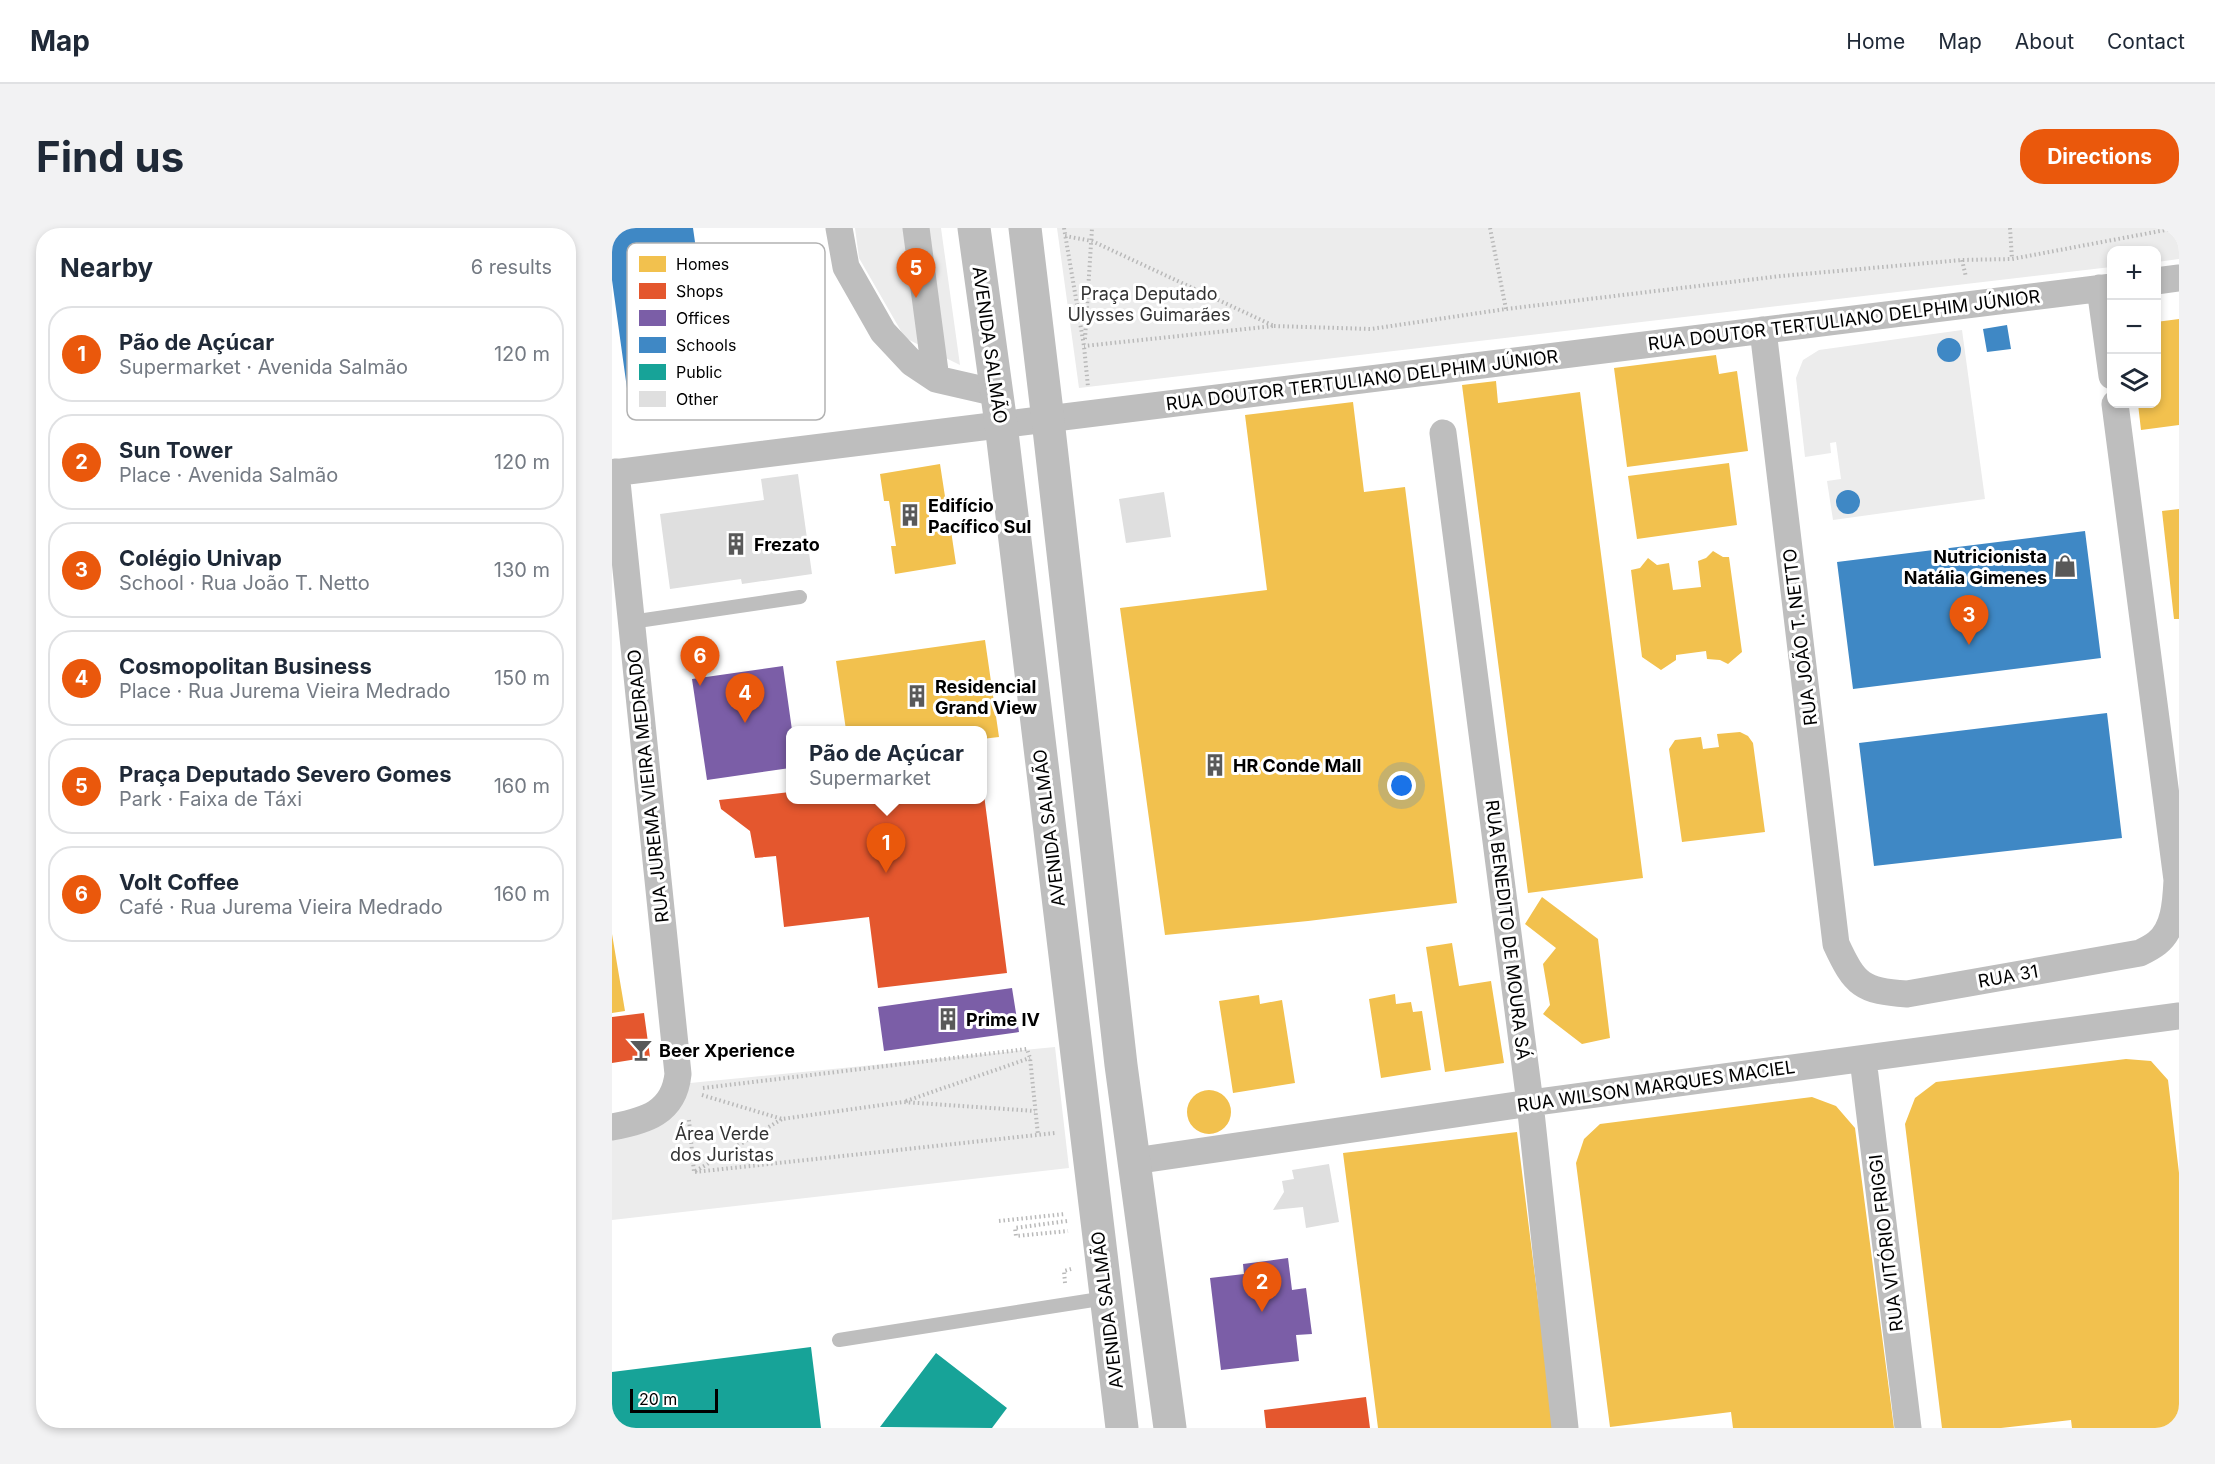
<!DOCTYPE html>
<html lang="en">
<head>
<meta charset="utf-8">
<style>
	:root { --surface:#fff; --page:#f2f2f3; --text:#1f2937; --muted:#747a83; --line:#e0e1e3; --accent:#ea580c }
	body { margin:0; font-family:Inter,sans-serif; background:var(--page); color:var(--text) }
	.controls { position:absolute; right:18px; top:18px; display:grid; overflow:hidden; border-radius:12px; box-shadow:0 3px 9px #0003 }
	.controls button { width:54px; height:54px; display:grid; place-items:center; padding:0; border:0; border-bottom:2px solid var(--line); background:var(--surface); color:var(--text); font:30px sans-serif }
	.scale { position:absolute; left:18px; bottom:15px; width:88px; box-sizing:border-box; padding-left:6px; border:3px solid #000; border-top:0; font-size:16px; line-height:21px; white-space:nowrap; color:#000; -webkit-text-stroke:4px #fff; paint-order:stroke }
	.you { position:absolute; left:790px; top:558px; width:21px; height:21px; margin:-15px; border:4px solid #fff; border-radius:50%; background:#1a73e8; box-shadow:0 0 0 9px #1a73e833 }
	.badge { display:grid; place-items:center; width:39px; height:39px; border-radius:50%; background:var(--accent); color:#fff; font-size:20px; font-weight:700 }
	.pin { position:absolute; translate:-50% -50px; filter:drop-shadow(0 2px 3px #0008) }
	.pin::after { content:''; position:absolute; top:32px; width:21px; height:18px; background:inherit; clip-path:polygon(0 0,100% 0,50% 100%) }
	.popup { position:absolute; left:174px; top:498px; width:201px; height:78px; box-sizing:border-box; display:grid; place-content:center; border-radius:12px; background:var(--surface); filter:drop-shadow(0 2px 4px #0005); font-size:20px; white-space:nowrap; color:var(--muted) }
	.popup b { font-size:22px; color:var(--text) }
	.popup::after { content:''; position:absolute; left:50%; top:100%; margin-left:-12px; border:12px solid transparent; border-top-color:var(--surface) }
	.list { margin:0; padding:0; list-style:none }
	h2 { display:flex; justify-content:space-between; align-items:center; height:78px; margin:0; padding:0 24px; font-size:26px }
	h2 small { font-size:20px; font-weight:400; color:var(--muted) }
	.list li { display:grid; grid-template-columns:39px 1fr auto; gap:18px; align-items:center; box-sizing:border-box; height:96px; margin:0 12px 12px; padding:0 12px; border:2px solid var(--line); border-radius:24px }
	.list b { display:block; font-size:22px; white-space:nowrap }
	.list p { margin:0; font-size:20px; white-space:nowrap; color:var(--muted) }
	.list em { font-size:20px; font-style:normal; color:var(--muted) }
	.icon { flex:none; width:33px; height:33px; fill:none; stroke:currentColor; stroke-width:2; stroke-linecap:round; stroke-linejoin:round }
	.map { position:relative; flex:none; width:1567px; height:1200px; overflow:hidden; border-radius:24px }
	header { display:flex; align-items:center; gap:36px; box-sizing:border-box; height:84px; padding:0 30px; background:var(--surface); border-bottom:2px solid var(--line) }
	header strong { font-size:28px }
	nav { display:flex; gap:33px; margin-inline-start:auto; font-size:21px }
	.intro { display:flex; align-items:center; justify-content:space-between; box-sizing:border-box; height:144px; padding:0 36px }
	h1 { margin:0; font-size:42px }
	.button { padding:15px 27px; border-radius:24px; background:var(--accent); color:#fff; font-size:21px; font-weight:700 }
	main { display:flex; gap:36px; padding:0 36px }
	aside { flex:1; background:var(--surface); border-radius:24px; box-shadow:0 3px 9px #0003 }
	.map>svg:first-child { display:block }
</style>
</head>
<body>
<header>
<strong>Map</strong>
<nav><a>Home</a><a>Map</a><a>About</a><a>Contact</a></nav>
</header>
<div class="intro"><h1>Find us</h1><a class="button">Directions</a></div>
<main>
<aside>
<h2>Nearby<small>6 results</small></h2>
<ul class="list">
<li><span class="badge">1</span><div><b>Pão de Açúcar</b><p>Supermarket · Avenida Salmão</p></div><em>120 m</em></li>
<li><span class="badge">2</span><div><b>Sun Tower</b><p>Place · Avenida Salmão</p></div><em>120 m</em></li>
<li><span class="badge">3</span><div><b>Colégio Univap</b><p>School · Rua João T. Netto</p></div><em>130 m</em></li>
<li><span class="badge">4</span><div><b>Cosmopolitan Business</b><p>Place · Rua Jurema Vieira Medrado</p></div><em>150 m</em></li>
<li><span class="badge">5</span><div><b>Praça Deputado Severo Gomes</b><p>Park · Faixa de Táxi</p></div><em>160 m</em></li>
<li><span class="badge">6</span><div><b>Volt Coffee</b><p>Café · Rua Jurema Vieira Medrado</p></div><em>160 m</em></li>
</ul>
</aside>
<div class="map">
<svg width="1567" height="1200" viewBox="0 0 1567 1200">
	<rect width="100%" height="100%" fill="#fff"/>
	<!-- green -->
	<path fill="#ececec" d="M243,0H329L348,137L293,110L247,30Z
		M445,0H1567V31L1545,34L1544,22H1500L1499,39L467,160Z
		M1350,102L1373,271L1221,292L1215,253L1229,251L1224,214L1218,215L1219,225L1193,229L1184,150L1191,132L1207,122Z
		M443,819L457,940L0,992V901L68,856Z"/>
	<!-- homes -->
	<path fill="#f2c14e" d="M1567,91V197L1529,202L1526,176H1544V94Z
		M1104,127L1107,146L1125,143L1136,223L1015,239L1002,140Z
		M884,153L886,175L968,164L1031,650L916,665L850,157Z
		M741,174L752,264L793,259L845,675L696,693L553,707L508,380L655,362L633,187Z
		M1117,235L1125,297L1025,311L1016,248Z
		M328,236L334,275L315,278L319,299L338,296L344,336L283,346L279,318H284L277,273H272L268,246Z
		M1567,281V391H1562L1550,283Z
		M1101,323L1111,329H1117L1130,424L1116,436L1108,432L1095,431L1094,423L1064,427V432L1049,442L1030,429L1019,342L1028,340L1036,330L1045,337L1057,335L1061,362L1089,359L1086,333L1094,330Z
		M373,412L387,509L370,511V502H234L224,433Z
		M1128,504L1136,508L1141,515L1153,604L1070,614L1057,521L1063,512L1089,509L1091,521L1107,519L1105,506Z
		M930,669L986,711L998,810L970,816L931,786L938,777L931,736L944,720L913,696Z
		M0,706L13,783L0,785Z
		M840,715L847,758L879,753L892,835L833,844L814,719Z
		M783,766L784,776L799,774L801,784L810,783L819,842L769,850L757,771Z
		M647,767L648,776L670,772L683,855L621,865L607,773Z
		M1514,831L1539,833L1556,852L1567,945V1200H1460L1459,1192L1389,1200H1330L1293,896L1303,870L1324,854Z
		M575 884a22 22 0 1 1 44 0a22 22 0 1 1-44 0Z
		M1200,869L1224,878L1243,900L1282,1200H1121L1119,1184L998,1199L964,935L972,911L988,896Z
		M905,904L942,1200H766L731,925Z"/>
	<!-- shops -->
	<path fill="#e4572e" d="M370,551L395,745L266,760L257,689L172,699L164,628L143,630L138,603L109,581L107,572L178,564V572H370Z
		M32,785L38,829L0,835V789Z
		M754,1169L758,1200H654L652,1182Z"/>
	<!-- offices -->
	<path fill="#7b5ea7" d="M171,438L180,502H178V540L95,552L80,451Z
		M400,760L407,804L272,823L266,779Z
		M676,1030L680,1062L694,1060L700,1106L684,1107L687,1133L609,1142L598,1050L632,1046L631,1036Z"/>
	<!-- schools -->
	<path fill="#3f88c5" d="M0,0H81L88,49L103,47L100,28L175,18L188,115L92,128L97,164L17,175L0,52Z
		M1395,97L1399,121L1375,124L1371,101Z
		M1325 122a12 12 0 1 1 24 0a12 12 0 1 1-24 0Z
		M1224 274a12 12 0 1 1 24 0a12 12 0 1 1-24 0Z
		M1473,303L1489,430L1241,461L1225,334Z
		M1495,485L1510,610L1262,638L1247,515Z"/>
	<!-- public -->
	<path fill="#17a398" d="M199,1119L209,1200H0V1144Z
		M324,1125L395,1180L380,1200L268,1199Z"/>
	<!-- building -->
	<path fill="#dfdfdf" d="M186,246L200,346L130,356L129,351L58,361L48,286L152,272L149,251Z
		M552,264L559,309L514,315L507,271Z
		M717,936L727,994L694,1000L691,979L661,982L672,964L670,953L682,951L680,942Z"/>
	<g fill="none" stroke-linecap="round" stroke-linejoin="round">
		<!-- path -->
		<path stroke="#b9b9b9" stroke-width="4" stroke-dasharray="1.5 3" stroke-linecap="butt" d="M452,0L472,118L476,159
			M878,0L894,81
			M1398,0L1400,31
			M453,8L480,13L662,98L472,118
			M1350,32L1354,49
			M662,98L759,101L894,81L1169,48L1350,32L1400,31L1564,0
			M473,111L480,0
			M91,860L415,821L418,830L426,907
			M90,867L170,891L291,874L423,883
			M294,873L418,830
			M77,892L82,944L170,891
			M83,944L443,905
			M387,993L453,986
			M455,993L403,1000L404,1008L456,1003
			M453,1055L452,1043L459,1041"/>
		<!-- service -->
		<path stroke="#bebebe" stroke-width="14" d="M19,394L188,369
			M227,1112L494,1070"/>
		<!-- minor -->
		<path stroke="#bebebe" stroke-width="27" d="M227,0L234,39L271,104L300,135L324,151L385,165
			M304,0L324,151
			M1544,53L1567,50
			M1488,60L1500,148
			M1151,102L1224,716C1243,757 1250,763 1295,766L1528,725C1534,722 1540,719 1545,715C1563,701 1564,672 1565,652L1503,176
			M831,205L918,875L953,1200
			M0,245L1500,59
			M1251,831L1296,1200
			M0,899C33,893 62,885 66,846L4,244
			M522,933L918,875L1567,788"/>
		<!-- tertiary -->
		<path stroke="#bebebe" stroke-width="33" d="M362,0L389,196L510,1200
			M413,0L436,192L509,837L558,1200"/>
	</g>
	<!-- icons -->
	<defs>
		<g id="building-bare" transform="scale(1.8)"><path d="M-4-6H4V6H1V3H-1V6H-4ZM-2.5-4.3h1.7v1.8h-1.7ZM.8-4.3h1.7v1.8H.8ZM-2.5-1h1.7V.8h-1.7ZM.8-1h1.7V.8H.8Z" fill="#595959" stroke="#fff" stroke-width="2.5" paint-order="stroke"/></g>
		<g id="shop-bare" transform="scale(1.8)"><path d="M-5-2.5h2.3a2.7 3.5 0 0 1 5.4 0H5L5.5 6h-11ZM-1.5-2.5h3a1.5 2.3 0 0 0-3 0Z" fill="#595959" stroke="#fff" stroke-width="2.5" paint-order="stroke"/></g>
		<g id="bar-bare" transform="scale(1.8)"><path d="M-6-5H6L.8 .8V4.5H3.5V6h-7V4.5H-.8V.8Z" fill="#595959" stroke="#fff" stroke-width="2.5" paint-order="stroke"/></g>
	</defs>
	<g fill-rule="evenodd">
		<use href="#building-bare" x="298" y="287"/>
		<use href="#building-bare" x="124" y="316"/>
		<use href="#shop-bare" x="1453" y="338"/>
		<use href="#building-bare" x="305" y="468"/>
		<use href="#building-bare" x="603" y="537"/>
		<use href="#building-bare" x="336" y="791"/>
		<use href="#bar-bare" x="29" y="822"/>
	</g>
	<g text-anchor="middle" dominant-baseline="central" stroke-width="6" stroke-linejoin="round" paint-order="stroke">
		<!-- park labels -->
		<g font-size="18" fill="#333" stroke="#fff">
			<text x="537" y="65">Praça Deputado<tspan x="537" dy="21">Ulysses Guimarães</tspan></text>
			<text x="110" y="905">Área Verde<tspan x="110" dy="21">dos Juristas</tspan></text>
		</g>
		<!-- street labels -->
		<g font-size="18" fill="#000" stroke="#fff">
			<text transform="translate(1232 92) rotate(-7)">RUA DOUTOR TERTULIANO DELPHIM JÚNIOR</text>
			<text transform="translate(378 117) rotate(82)">AVENIDA SALMÃO</text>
			<text transform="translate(750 152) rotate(-7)">RUA DOUTOR TERTULIANO DELPHIM JÚNIOR</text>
			<text transform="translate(1188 409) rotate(-97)">RUA JOÃO T. NETTO</text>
			<text transform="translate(36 558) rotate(-96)">RUA JUREMA VIEIRA MEDRADO</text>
			<text transform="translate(437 600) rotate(-97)">AVENIDA SALMÃO</text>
			<text transform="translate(896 702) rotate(83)">RUA BENEDITO DE MOURA SÁ</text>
			<text transform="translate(1396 748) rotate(-10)">RUA 31</text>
			<text transform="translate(1044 858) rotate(-8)">RUA WILSON MARQUES MACIEL</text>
			<text transform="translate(1274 1015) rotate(-97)">RUA VITÓRIO FRIGGI</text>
			<text transform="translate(495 1082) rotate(-97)">AVENIDA SALMÃO</text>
		</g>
		<!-- poi labels -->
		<g font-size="18" font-weight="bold" fill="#000" stroke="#fff" text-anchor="start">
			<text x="316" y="277">Edifício<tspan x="316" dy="21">Pacífico Sul</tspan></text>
			<text x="142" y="316">Frezato</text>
			<text x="1435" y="328" text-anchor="end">Nutricionista<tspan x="1435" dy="21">Natália Gimenes</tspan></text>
			<text x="323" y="458">Residencial<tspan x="323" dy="21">Grand View</tspan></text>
			<text x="621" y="537">HR Conde Mall</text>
			<text x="354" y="791">Prime IV</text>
			<text x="47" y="822">Beer Xperience</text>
		</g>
	</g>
	<!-- legend -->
	<rect x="15" y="15" width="198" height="177" rx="9" fill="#fff" stroke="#b2b2b2" stroke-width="1.5"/>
	<rect x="27" y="28" width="27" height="16" fill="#f2c14e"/>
	<rect x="27" y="55" width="27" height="16" fill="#e4572e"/>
	<rect x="27" y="82" width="27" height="16" fill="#7b5ea7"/>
	<rect x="27" y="109" width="27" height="16" fill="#3f88c5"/>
	<rect x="27" y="136" width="27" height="16" fill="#17a398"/>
	<rect x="27" y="163" width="27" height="16" fill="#dfdfdf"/>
	<g font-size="16" fill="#000">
		<text x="64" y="42">Homes</text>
		<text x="64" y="69">Shops</text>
		<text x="64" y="96">Offices</text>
		<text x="64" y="123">Schools</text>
		<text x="64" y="150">Public</text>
		<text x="64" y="177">Other</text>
	</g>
</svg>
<div class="controls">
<button>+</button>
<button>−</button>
<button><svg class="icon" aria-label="layers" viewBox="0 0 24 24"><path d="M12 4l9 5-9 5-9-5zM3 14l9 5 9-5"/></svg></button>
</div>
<div class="scale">20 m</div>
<div class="you"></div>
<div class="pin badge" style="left:274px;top:645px">1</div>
<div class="popup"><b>Pão de Açúcar</b>Supermarket</div>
<div class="pin badge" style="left:650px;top:1084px">2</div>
<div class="pin badge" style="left:1357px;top:417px">3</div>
<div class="pin badge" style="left:133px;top:495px">4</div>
<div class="pin badge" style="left:304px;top:70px">5</div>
<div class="pin badge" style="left:88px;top:458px">6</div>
</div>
</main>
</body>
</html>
